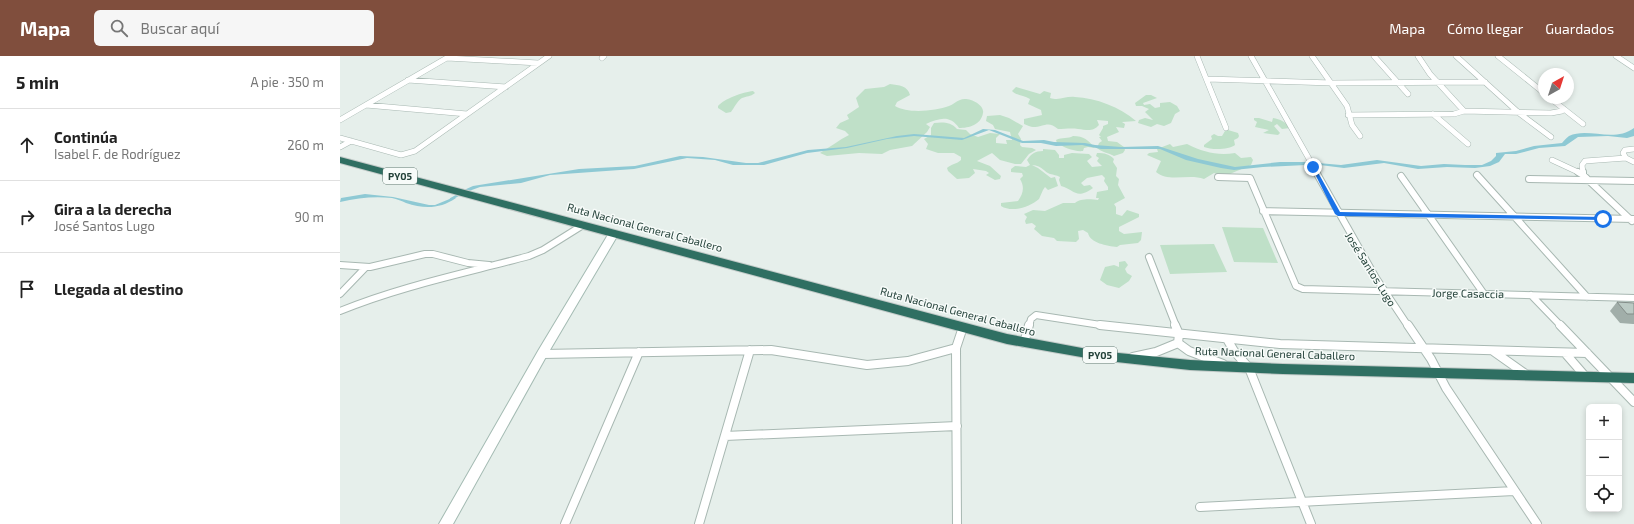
<!DOCTYPE html>
<html lang="es">
<head>
<meta charset="utf-8">
<style>
	:root { --surface:#fff; --page:#f6f6f6; --text:#222; --muted:#767676; --line:#e0e0e0; --accent:#804e3d }
	body { margin:0; font-family:"Exo 2",sans-serif; background:var(--page); color:var(--text) }
	.controls { position:absolute; right:12px; bottom:12px; display:grid; overflow:hidden; border-radius:6px; box-shadow:0 2px 6px #0003 }
	.controls button { width:36px; height:36px; display:grid; place-items:center; padding:0; border:0; border-bottom:1px solid var(--line); background:var(--surface); color:var(--text); font:20px sans-serif }
	.compass { position:absolute; left:1198px; top:12px; width:36px; height:36px; border-radius:50%; background:var(--surface); box-shadow:0 2px 6px #0003; rotate:39deg }
	.stop { position:absolute; width:12px; height:12px; margin:-9px; border:3px solid #1a73e8; border-radius:50%; background:#fff }
	.stop.end { background:#1a73e8; border-color:#fff; box-shadow:0 1px 4px #0008 }
	.list { margin:0; padding:0; list-style:none }
	h2 { display:flex; justify-content:space-between; align-items:center; height:52px; margin:0; padding:0 16px; font-size:17px }
	h2 small { font-size:13px; font-weight:400; color:var(--muted) }
	.list li { display:grid; grid-template-columns:26px 1fr auto; gap:12px; align-items:center; box-sizing:border-box; height:72px; padding:0 16px; border-top:1px solid var(--line) }
	.list b { display:block; font-size:15px; white-space:nowrap }
	.list p { margin:0; font-size:13px; white-space:nowrap; color:var(--muted) }
	.list em { font-size:13px; font-style:normal; color:var(--muted) }
	.icon { flex:none; width:22px; height:22px; fill:none; stroke:currentColor; stroke-width:2; stroke-linecap:round; stroke-linejoin:round }
	.map { position:relative; flex:none; width:1294px; height:468px; overflow:hidden }
	header { display:flex; align-items:center; gap:24px; box-sizing:border-box; height:56px; padding:0 20px; background:var(--accent); color:#fff }
	header strong { font-size:19px }
	nav { display:flex; gap:22px; margin-inline-start:auto; font-size:14px }
	.search { width:280px; height:36px; background:var(--page); display:flex; align-items:center; gap:10px; box-sizing:border-box; padding:0 14px; border-radius:6px; color:var(--muted); font-size:15px }
	main { display:flex }
	aside { flex:1; background:var(--surface) }
	.map>svg:first-child { display:block }
</style>
</head>
<body>
<header>
<strong>Mapa</strong>
<div class="search"><svg class="icon" aria-label="search" viewBox="0 0 24 24"><circle cx="10" cy="10" r="6"/><path d="M15 15l6 6"/></svg>Buscar aquí</div>
<nav><a>Mapa</a><a>Cómo llegar</a><a>Guardados</a></nav>
</header>
<main>
<aside>
<h2>5 min<small>A pie · 350 m</small></h2>
<ul class="list">
<li><svg class="icon" aria-label="ahead" viewBox="0 0 24 24"><path d="M12 20V5M6 11l6-6 6 6"/></svg><div><b>Continúa</b><p>Isabel F. de Rodríguez</p></div><em>260 m</em></li>
<li><svg class="icon" aria-label="right" viewBox="0 0 24 24"><path d="M7 20v-9h11M14 6l5 5-5 5"/></svg><div><b>Gira a la derecha</b><p>José Santos Lugo</p></div><em>90 m</em></li>
<li><svg class="icon" aria-label="arrive" viewBox="0 0 24 24"><path d="M6 21V4h12l-3 4 3 4H6"/></svg><div><b>Llegada al destino</b></div></li>
</ul>
</aside>
<div class="map">
<svg width="1294" height="468" viewBox="0 0 1294 468">
	<rect width="100%" height="100%" fill="#e6efeb"/>
	<!-- green -->
	<path fill="#bfe0c8" d="M550,28C559,29 568,30 570,39L557,46L555,50C568,58 595,55 609,50C613,49 616,45 620,44C627,40 645,48 643,57C641,69 629,72 619,72C610,59 600,62 586,68L590,71L587,76L572,90L550,94L542,98L519,97L487,100L480,97C490,91 499,84 509,79L505,75L496,72L500,67L509,63L507,59L519,51L516,42L525,33L544,31Z
		M676,31L700,38L704,35L711,37L710,42C720,45 725,40 735,41C756,42 780,51 796,65L782,66L785,68L784,72L776,71L779,76L767,81L768,85L777,86L784,91L785,94L783,97L774,100C769,97 761,96 757,92L759,87L762,85L759,81H761L759,79L763,72V70L768,68V65L757,64L759,69C753,76 747,74 738,73C732,72 724,73 718,73C708,64 704,71 693,71C691,71 687,69 684,68V63L702,59L701,54L688,48L690,43C684,39 677,40 672,35Z
		M413,35L415,37C410,41 407,40 402,42C398,44 394,52 391,56L386,57L378,52V50C384,43 403,36 413,35Z
		M806,39H811L817,42L803,47L804,49L810,48L815,52L820,51V47L830,46L837,50L840,55L835,58L831,67L824,70L817,68L811,71L798,67L799,64L805,62L813,64L805,56L809,53L802,50H796L795,47Z
		M660,59L669,62L683,70L678,78L681,83L680,89L682,91L692,92L696,94L689,98L681,108H675L660,104L652,97L637,105L650,110L661,120L660,123L655,124L646,119L649,117L646,115L633,113L635,117L629,122L617,123L608,115L607,112C611,108 617,108 621,104V101L614,97H598L586,93L588,88L584,83L591,79V72L594,67C603,66 611,66 617,73L626,74L630,78L638,81L650,77L660,78L656,82V87L667,88L666,84H672L670,76L655,73L653,69L646,65L647,60Z
		M914,62H919L932,66L933,62C940,63 946,66 950,72L942,73L937,68L934,70L940,77L938,79L923,77L929,74L915,71L917,66L914,64Z
		M888,74L898,77L899,80L898,82L894,84L895,89C889,94 871,94 864,91V89L872,83L871,80L874,78L878,80H882L885,75Z
		M733,80C744,80 748,84 755,92L748,91L744,92L743,95C734,96 723,91 717,87L716,84C722,81 728,83 733,80Z
		M830,88L833,91L847,88C863,96 878,100 895,97L901,102L911,101L913,104L911,109L885,120L874,117L864,123C849,117 829,127 816,116L821,105L807,99L809,97L818,96L817,93Z
		M703,93L715,94L719,99V102H724V99L732,97L749,98L752,101L747,105L752,111L762,110L757,105L759,102L756,100L757,97C765,97 769,98 774,103L773,106L777,112L776,120L779,123L778,129L785,142L774,148L776,151V158L782,160L787,154L799,158V161L779,171V175L784,178L802,176L801,184L798,187L780,189L777,191C767,190 750,187 748,177L743,174L738,175L739,183L736,186L717,185L714,182L702,180L694,173L696,170L692,167L686,168L685,165L687,161L684,158L693,154L705,155L723,147H735C740,142 752,143 758,144L759,142H756L757,136L768,134V131L764,125L765,122L762,119L747,122L741,127L744,130L750,129L753,132C736,144 735,134 721,130L719,124L720,121C716,119 714,119 710,118C704,116 703,110 692,109L698,112L711,122L715,121L718,130L708,134L705,131L703,134L699,143C690,151 672,157 661,150V147L678,145C683,138 685,131 680,123L683,120L682,117L671,116V113L675,110L686,111L690,109L687,104C691,98 695,95 703,95Z
		M882,171L923,172L938,207L894,206Z
		M874,188L887,216L830,218L820,189Z
		M785,205L788,209L785,213L787,217L792,220L789,225L779,232L767,229L760,224L765,211L774,209L779,211V206Z"/>
	<!-- water -->
	<path fill="#8ec9d4" d="M1294,72V80L1287,82L1268,80L1238,81L1225,90L1199,92L1176,98H1165L1159,106L1150,110L1135,112L1107,111L1078,113L1044,107L1004,112L980,109L978,107L1001,109L1037,104L1081,110L1104,108L1125,109H1142L1151,105L1156,100V97L1176,95L1194,90L1222,87C1224,85 1226,82 1229,80C1248,71 1274,87 1294,72Z
		M643,73L655,74L683,85L704,84L714,86L745,87L755,89L781,91L818,90L858,103L895,111L940,106H964L966,109L923,111L894,114L881,112L846,104L820,93H761L742,89L716,90L701,87H682L649,74L622,84L574,80L547,83L507,92L467,97L424,109H393L375,104L347,102L294,113L210,119L181,127L140,131L129,135L124,134L133,130L239,113L295,110L340,100L363,101L406,107H418L468,94L506,91L557,80L574,78L624,82Z
		M25,138L53,141L89,149H95L112,142H116C100,153 84,153 66,147C62,145 57,143 52,142C34,140 18,142 0,146L1,142Z"/>
	<g fill="none" stroke-linecap="round" stroke-linejoin="round">
		<!-- stream-far1 -->
		<path stroke="#8ec9d4" stroke-width="2" d="M962,107L981,108"/>
		<!-- stream -->
		<path stroke="#8ec9d4" stroke-width="2.5" d="M111,143L120,138"/>
		<!-- street-far2 casing -->
		<g stroke="#a8b8b2" stroke-width="6">
			<path id="street-far2" d="M857,0L886,72
				M911,0L977,117
				M972,0L1007,50L1012,69L1020,80
				M1034,0L1068,38
				M1078,0L1090,18L1124,55
				M1116,0L1179,57L1211,81
				M1158,0L1204,37
				M1276,0L1294,12
				M107,2L198,7
				M262,2L264,0
				M867,23L992,27L1145,26
				M68,24L166,31
				M1210,42L1243,68
				M26,49L127,58
				M1093,58L1128,88
				M1008,59L1114,58L1124,55L1211,57L1222,55L1224,53
				M0,64L110,0
				M0,82L61,99L75,95L209,0
				M0,91L11,85
				M1294,93L1285,94L1283,97L1286,102L1294,106
				M1212,104L1240,117
				M1243,117L1242,109L1245,105L1286,102"/>
		</g>
		<!-- street-far1 casing -->
		<g stroke="#a8b8b2" stroke-width="8">
			<path id="street-far1" d="M976,116L1036,222L1068,270
				M1238,116L1243,119L1292,165
				M1243,116V119
				M1137,119L1247,241
				M1061,120L1144,238
				M878,121L910,122L956,230L963,233L1294,242
				M1189,123L1294,125
				M923,155L1294,163
				M809,201L836,270
				M0,209L30,211L85,198H93L128,207L149,209
				M0,238L26,211
				M1191,239L1221,270
				M0,255C61,230 126,217 189,200L203,194L243,169
				M689,270L691,263L696,259L767,270"/>
		</g>
		<!-- street casing -->
		<g stroke="#a8b8b2" stroke-width="10">
			<path id="street" d="M760,269L940,288L1247,297
				M1068,269L1091,303L1106,332L1197,468
				M1220,269L1294,346
				M887,283L894,295L909,312L971,468
				M684,287L689,269
				M838,287L849,295L883,308
				M1153,295L1187,319
				M1225,297L1245,320
				M202,298L431,294L527,309L568,305L616,292
				M793,301L816,296L838,287L839,278L835,269
				M385,380L617,370
				M860,451L1174,435
				M225,468L299,296
				M359,468L410,294
				M617,468L616,292L623,271"/>
		</g>
		<!-- secondary casing -->
		<g stroke="#a4bbb3" stroke-width="2">
			<path id="secondary" d="M274,174L279,177L207,299L113,468H99L198,295L269,177Z"/>
		</g>
		<!-- highway casing -->
		<g stroke="#c2cac8" stroke-width="2">
			<path id="highway" d="M0,101L667,278L758,295L850,304L943,308L1294,317V327L943,318L850,314L758,304L667,288L0,107Z"/>
		</g>
		<!-- street-far2 -->
		<use href="#street-far2" stroke="#fff" stroke-width="5"/>
		<!-- street-far1 -->
		<use href="#street-far1" stroke="#fff" stroke-width="6"/>
		<!-- street -->
		<use href="#street" stroke="#fff" stroke-width="8"/>
		<!-- secondary -->
		<use href="#secondary" fill="#fff" fill-rule="evenodd"/>
		<!-- highway -->
		<use href="#highway" fill="#2f6f62" fill-rule="evenodd"/>
	</g>
	<!-- wall -->
	<path fill="#a1aea9" d="M1277,246L1294,247V268H1293L1280,267L1270,255Z"/>
	<!-- building -->
	<path fill="#bbcac4" stroke="#838d89" d="M1277,246L1294,247V258H1287Z"/>
	<!-- route -->
	<path fill="#1a73e8" d="M971,110L975,111L1000,156L1263,161L1266,163L1263,164L998,160L995,158Z"/>
	<g text-anchor="middle" dominant-baseline="central" stroke-width="3" stroke-linejoin="round" paint-order="stroke">
		<!-- shield labels -->
		<g fill="#f7fbf9" stroke="#637a73" stroke-width="1">
			<rect x="43" y="112" width="34" height="16" rx="3"/>
			<rect x="743" y="291" width="34" height="16" rx="3"/>
		</g>
		<g font-size="10" font-weight="bold" fill="#24423a">
			<text x="60" y="120">PY05</text>
			<text x="760" y="299">PY05</text>
		</g>
		<!-- street labels -->
		<g font-size="11" fill="#24423a" stroke="#f7fbf9">
			<text transform="translate(305 171) rotate(15)">Ruta Nacional General Caballero</text>
			<text transform="translate(1031 213) rotate(58)">José Santos Lugo</text>
			<text transform="translate(1128 237) rotate(1)">Jorge Casaccia</text>
			<text transform="translate(618 255) rotate(15)">Ruta Nacional General Caballero</text>
			<text transform="translate(935 297) rotate(2)">Ruta Nacional General Caballero</text>
		</g>
	</g>
</svg>
<div class="controls">
<button>+</button>
<button>−</button>
<button><svg class="icon" aria-label="locate" viewBox="0 0 24 24"><circle cx="12" cy="12" r="6"/><path d="M12 2v4M12 18v4M2 12h4M18 12h4"/></svg></button>
</div>
<svg class="compass" viewBox="-18 -18 36 36"><path d="M0-13l5 13h-10z" fill="#e53935"/><path d="M0 13l5-13h-10z" fill="#767676"/></svg>
<div class="stop" style="left:1263px;top:163px"></div>
<div class="stop end" style="left:973px;top:111px"></div>
</div>
</main>
</body>
</html>
